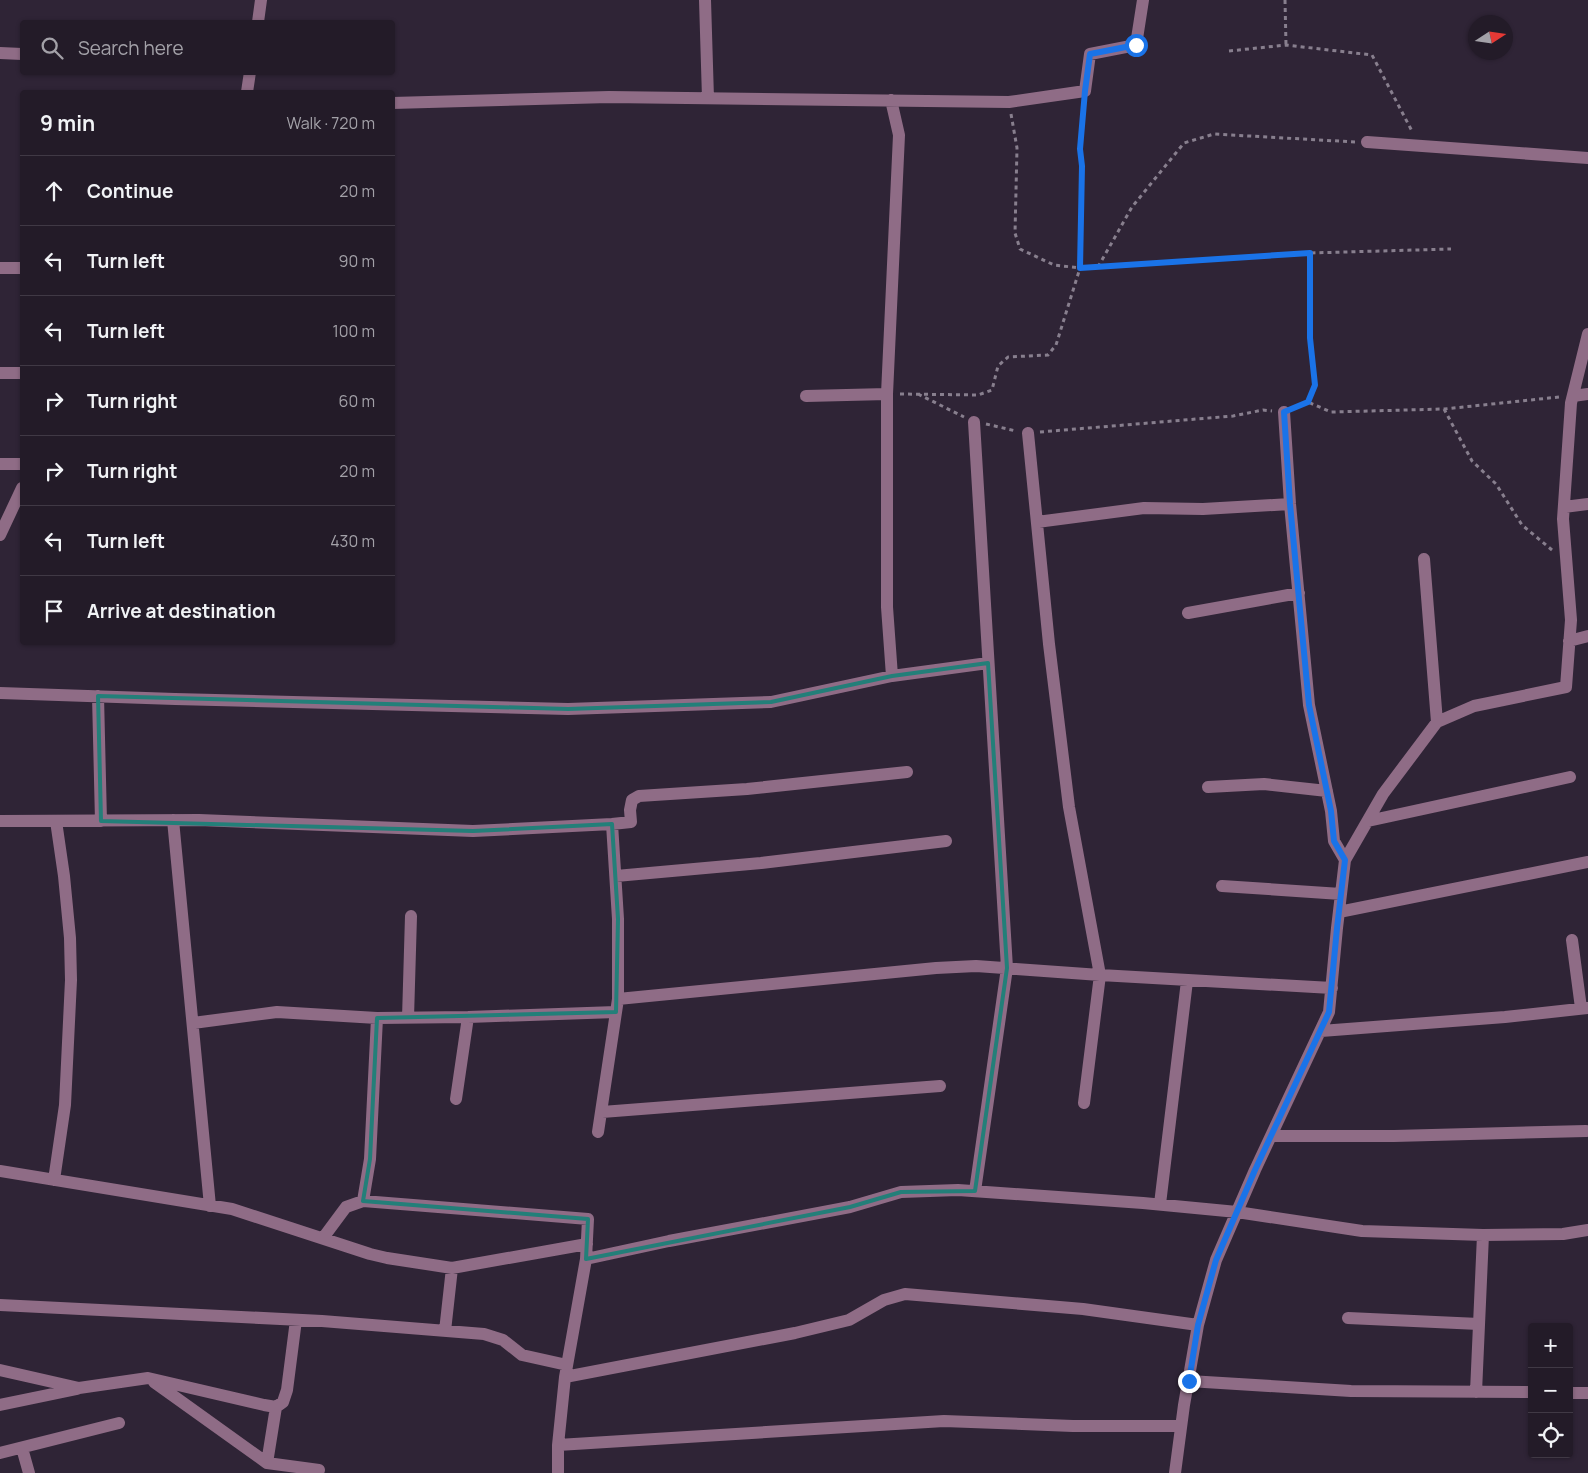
<!DOCTYPE html>
<html lang="en">
<head>
<meta charset="utf-8">
<style>
	:root { --surface:#231b28; --page:#2f2834; --text:#f1f3f6; --muted:#a3a1a8; --line:#403945 }
	body { margin:0; font-family:Manrope,sans-serif; background:var(--page); color:var(--text) }
	.controls { position:absolute; right:15px; bottom:15px; display:grid; overflow:hidden; border-radius:5px; box-shadow:0 1px 4px #0004 }
	.controls button { width:45px; height:45px; display:grid; place-items:center; padding:0; border:0; border-bottom:1px solid var(--line); background:var(--surface); color:var(--text); font:25px sans-serif }
	.compass { position:absolute; left:1468px; top:15px; width:45px; height:45px; border-radius:50%; background:var(--surface); box-shadow:0 1px 4px #0004; rotate:78deg }
	.stop { position:absolute; width:15px; height:15px; margin:-11px; border:4px solid #1a73e8; border-radius:50%; background:#fff }
	.stop.end { background:#1a73e8; border-color:#fff; box-shadow:0 1px 5px #0008 }
	.list { margin:0; padding:0; list-style:none }
	h2 { display:flex; justify-content:space-between; align-items:center; height:65px; margin:0; padding:0 20px; font-size:21px }
	h2 small { font-size:16px; font-weight:400; color:var(--muted) }
	.list li { display:grid; grid-template-columns:32px 1fr auto; gap:15px; align-items:center; box-sizing:border-box; height:70px; padding:0 20px; border-top:1px solid var(--line) }
	.list b { display:block; font-size:19px; white-space:nowrap }
	.list em { font-size:16px; font-style:normal; color:var(--muted) }
	.icon { flex:none; width:28px; height:28px; fill:none; stroke:currentColor; stroke-width:2; stroke-linecap:round; stroke-linejoin:round }
	.map { position:relative; flex:none; width:1588px; height:1473px; overflow:hidden }
	.search { position:absolute; background:var(--surface); box-shadow:0 1px 4px #0004; left:20px; top:20px; width:375px; height:55px; display:flex; align-items:center; gap:12px; box-sizing:border-box; padding:0 18px; border-radius:5px; color:var(--muted); font-size:19px }
	.panel { position:absolute; background:var(--surface); box-shadow:0 1px 4px #0004; left:20px; top:90px; width:375px; height:555px; border-radius:5px }
	.map>svg:first-child { display:block }
</style>
</head>
<body>
<div class="map">
<svg width="1588" height="1473" viewBox="0 0 1588 1473">
	<rect width="100%" height="100%" fill="#2f2436"/>
	<g fill="none" stroke-linecap="round" stroke-linejoin="round">
		<!-- path -->
		<path stroke="#887f8e" stroke-width="3" stroke-dasharray="4 4" stroke-linecap="butt" d="M1285,0L1286,45
			M1229,51L1286,45L1372,55L1413,133
			M1011,114L1017,148L1015,233L1020,249L1054,265L1080,268L1098,267L1310,253L1451,249
			M1098,267L1132,207L1184,143L1214,134L1355,142
			M900,394L978,395L992,390L998,366L1008,357L1048,355L1056,345L1080,268L1082,166L1080,149L1084,104
			M918,394L964,417
			M1308,402L1315,385L1310,337V253
			M1295,408L1308,402L1331,412L1444,409L1559,397
			M1444,409L1472,461L1496,484L1522,525L1552,550
			M986,424L1016,431
			M1040,432L1233,416L1263,410L1272,411"/>
		<!-- minor -->
		<path stroke="#8f6c86" stroke-width="12" d="M705,0L708,98
			M258,22L261,0
			M0,53L22,54
			M247,92L250,72
			M891,100L899,135L887,394V607L892,676
			M392,103L609,97L1009,102L1085,91L1090,54L1136,45L1143,0
			M1367,142L1588,158
			M0,268H22
			M0,373H22
			M806,396L887,394
			M1573,396L1588,394
			M1284,412L1290,504L1309,705L1331,811L1334,841L1345,860
			M974,422L1007,968L975,1191
			M1028,433L1049,644L1069,807L1100,975L1084,1103
			M0,464H22
			M1564,507L1588,504
			M1037,522L1144,508L1203,509L1290,504
			M0,535L22,488
			M1424,559L1437,722
			M1188,613L1299,593
			M1569,641L1588,636
			M0,693L175,699L568,709L771,702L892,676L988,663
			M98,696L101,821
			M1208,787L1264,784L1327,791
			M173,820L210,1206
			M0,821L199,820L473,831L612,824L631,822L630,810L632,800L639,796L747,789L907,772
			M1368,821L1570,777
			M616,876L761,863L946,841
			M1222,886L1341,894
			M1339,912L1588,862
			M1572,940L1581,1008
			M618,999L936,968L976,966L1100,975L1332,988
			M408,1018L411,916
			M193,1023L277,1012L377,1018L468,1017L616,1012
			M1321,1031L1505,1017L1588,1008
			M456,1099L468,1017
			M602,1112L940,1086
			M598,1132L618,999V919L612,824
			M1271,1136H1394L1586,1131
			M0,1171L232,1209L370,1254L387,1258L452,1268L587,1244
			M54,1180L65,1105L71,980L70,938L64,876L56,821
			M363,1201L370,1159L377,1018
			M1160,1204L1187,981
			M323,1238L346,1207L363,1201L588,1219L586,1259L565,1377L558,1445V1473
			M586,1259L669,1241L850,1207L901,1192L958,1190L1143,1203L1237,1212L1362,1231L1483,1235L1563,1234L1588,1230
			M0,1305L322,1321L484,1334L503,1340L522,1355L567,1365
			M1348,1318L1479,1324
			M445,1331L452,1268
			M0,1370L79,1388L148,1378L264,1405L276,1407L283,1402L287,1390L296,1320
			M565,1377L795,1333L849,1320L884,1300L905,1294L1083,1309L1198,1325
			M1189,1381L1351,1391L1532,1392
			M154,1382L267,1463L319,1470
			M1476,1392L1483,1235
			M1569,1393H1588
			M0,1405L77,1389
			M558,1445L944,1421L1073,1426H1181
			M22,1448L29,1473
			M0,1453L119,1423
			M267,1463L276,1407
			M1175,1473L1184,1405L1198,1325L1216,1260L1255,1170L1329,1012L1337,928L1345,860L1383,794L1437,722L1474,706L1566,687L1571,620L1563,519L1571,403L1588,334"/>
	</g>
	<g fill="none" stroke-linecap="round" stroke-linejoin="round">
		<!-- route -->
		<path stroke="#1a73e8" stroke-width="6" d="M1136,45L1090,54L1085,91L1080,149L1082,166L1080,268L1310,253V338L1315,385L1308,402L1284,412L1290,504L1309,705L1331,811L1334,841L1345,860L1337,928L1329,1012L1255,1170L1216,1260L1198,1325L1189,1381"/>
	</g>
	<!-- marked area -->
	<path fill="none" stroke="#237f79" stroke-width="4" stroke-linejoin="round" d="M988,663L1007,968L975,1191L901,1192L850,1207L586,1259L588,1219L363,1201L370,1159L377,1018L616,1012L618,919L612,824L473,831L101,821L98,696L568,709L771,702L892,676Z"/>
</svg>
<div class="controls">
<button>+</button>
<button>−</button>
<button><svg class="icon" aria-label="locate" viewBox="0 0 24 24"><circle cx="12" cy="12" r="6"/><path d="M12 2v4M12 18v4M2 12h4M18 12h4"/></svg></button>
</div>
<svg class="compass" viewBox="-18 -18 36 36"><path d="M0-13l5 13h-10z" fill="#e53935"/><path d="M0 13l5-13h-10z" fill="#a3a1a8"/></svg>
<div class="stop" style="left:1136px;top:45px"></div>
<div class="stop end" style="left:1189px;top:1381px"></div>
<div class="search"><svg class="icon" aria-label="search" viewBox="0 0 24 24"><circle cx="10" cy="10" r="6"/><path d="M15 15l6 6"/></svg>Search here</div>
<section class="panel">
<h2>9 min<small>Walk · 720 m</small></h2>
<ul class="list">
<li><svg class="icon" aria-label="ahead" viewBox="0 0 24 24"><path d="M12 20V5M6 11l6-6 6 6"/></svg><div><b>Continue</b></div><em>20 m</em></li>
<li><svg class="icon" aria-label="left" viewBox="0 0 24 24"><path d="M17 20v-9H6M10 6l-5 5 5 5"/></svg><div><b>Turn left</b></div><em>90 m</em></li>
<li><svg class="icon" aria-label="left" viewBox="0 0 24 24"><path d="M17 20v-9H6M10 6l-5 5 5 5"/></svg><div><b>Turn left</b></div><em>100 m</em></li>
<li><svg class="icon" aria-label="right" viewBox="0 0 24 24"><path d="M7 20v-9h11M14 6l5 5-5 5"/></svg><div><b>Turn right</b></div><em>60 m</em></li>
<li><svg class="icon" aria-label="right" viewBox="0 0 24 24"><path d="M7 20v-9h11M14 6l5 5-5 5"/></svg><div><b>Turn right</b></div><em>20 m</em></li>
<li><svg class="icon" aria-label="left" viewBox="0 0 24 24"><path d="M17 20v-9H6M10 6l-5 5 5 5"/></svg><div><b>Turn left</b></div><em>430 m</em></li>
<li><svg class="icon" aria-label="arrive" viewBox="0 0 24 24"><path d="M6 21V4h12l-3 4 3 4H6"/></svg><div><b>Arrive at destination</b></div></li>
</ul>
</section>
</div>
</body>
</html>
